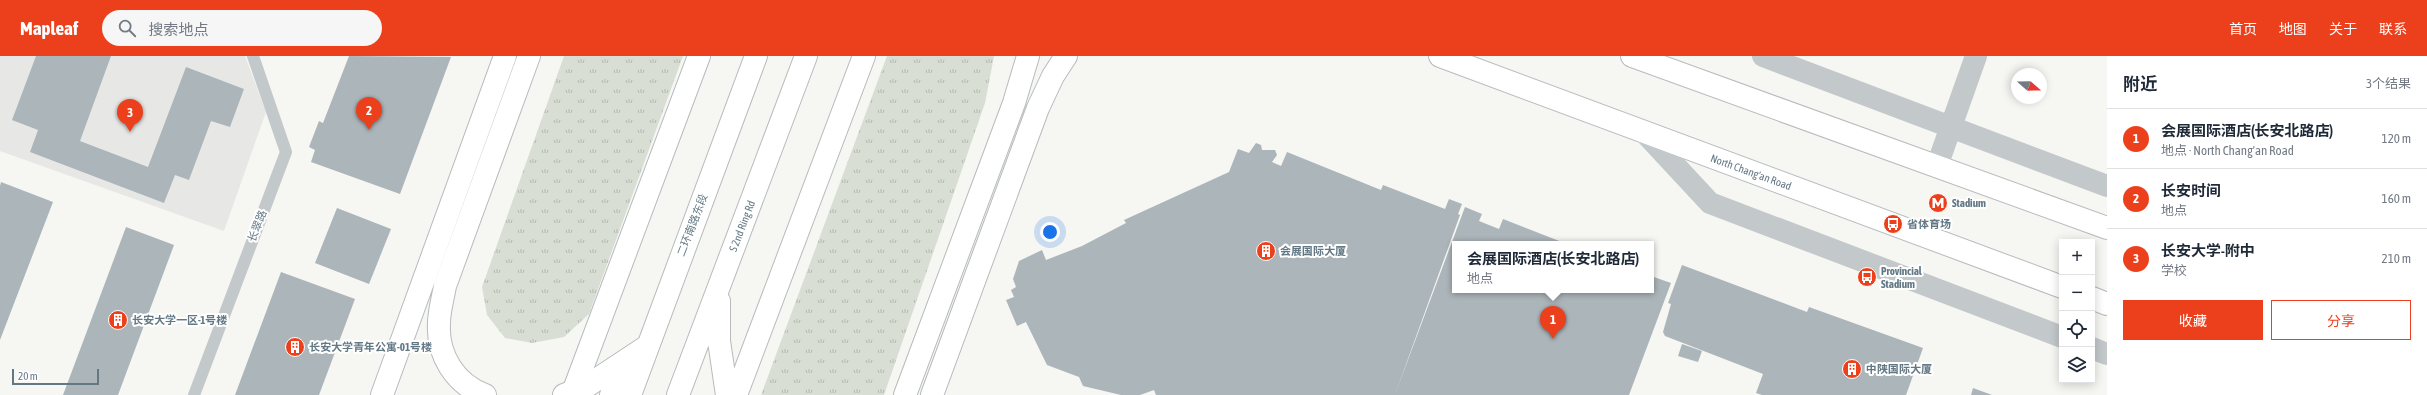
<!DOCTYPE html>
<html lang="zh">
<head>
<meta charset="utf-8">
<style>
	:root { --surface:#fff; --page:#f6f6f7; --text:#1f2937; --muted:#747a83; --line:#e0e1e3; --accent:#ec401d }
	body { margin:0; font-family:"Asap Condensed","Noto Sans SC",sans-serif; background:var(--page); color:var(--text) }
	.controls { position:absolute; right:12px; bottom:12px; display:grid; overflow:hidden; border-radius:0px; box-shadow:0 2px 10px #0003 }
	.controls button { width:36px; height:36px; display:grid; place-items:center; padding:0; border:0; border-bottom:1px solid var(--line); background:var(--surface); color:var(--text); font:20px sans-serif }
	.compass { position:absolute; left:2011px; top:12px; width:36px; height:36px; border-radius:50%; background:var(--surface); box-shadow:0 2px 10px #0003; rotate:110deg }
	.scale { position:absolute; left:12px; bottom:10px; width:87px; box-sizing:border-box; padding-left:4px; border:2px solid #637885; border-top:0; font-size:11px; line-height:14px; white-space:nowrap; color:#637885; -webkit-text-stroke:3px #fff; paint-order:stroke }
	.you { position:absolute; left:1050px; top:176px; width:14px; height:14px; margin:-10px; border:3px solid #fff; border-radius:50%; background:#1a73e8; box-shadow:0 0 0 6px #1a73e833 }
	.badge { display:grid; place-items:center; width:26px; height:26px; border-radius:50%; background:var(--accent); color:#fff; font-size:13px; font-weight:700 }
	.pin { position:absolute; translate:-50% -33px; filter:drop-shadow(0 1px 2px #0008) }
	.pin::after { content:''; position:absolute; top:21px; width:14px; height:12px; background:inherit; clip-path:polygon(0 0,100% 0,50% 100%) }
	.popup { position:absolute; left:1452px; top:185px; width:202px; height:52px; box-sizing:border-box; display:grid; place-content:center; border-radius:0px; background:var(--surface); filter:drop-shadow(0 1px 3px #0005); font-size:13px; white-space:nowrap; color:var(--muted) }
	.popup b { font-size:15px; color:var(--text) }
	.popup::after { content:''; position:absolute; left:50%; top:100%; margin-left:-8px; border:8px solid transparent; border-top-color:var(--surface) }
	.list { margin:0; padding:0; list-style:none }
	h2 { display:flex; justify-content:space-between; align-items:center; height:52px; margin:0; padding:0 16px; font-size:17px }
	h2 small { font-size:13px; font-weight:400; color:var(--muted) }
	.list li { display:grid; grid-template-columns:26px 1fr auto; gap:12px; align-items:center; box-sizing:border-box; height:60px; padding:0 16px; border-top:1px solid var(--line) }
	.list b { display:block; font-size:15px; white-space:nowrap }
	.list p { margin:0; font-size:13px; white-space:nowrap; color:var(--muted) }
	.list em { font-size:13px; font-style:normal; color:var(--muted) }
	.actions { display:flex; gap:8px; padding:12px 16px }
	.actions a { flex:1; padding:9px 0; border:1px solid var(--accent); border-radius:0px; text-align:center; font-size:14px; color:var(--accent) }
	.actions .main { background:var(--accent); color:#fff }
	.icon { flex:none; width:22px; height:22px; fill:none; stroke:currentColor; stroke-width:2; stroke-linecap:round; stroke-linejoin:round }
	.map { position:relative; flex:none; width:2107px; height:339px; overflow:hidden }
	header { display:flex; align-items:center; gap:24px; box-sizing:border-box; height:56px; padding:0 20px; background:var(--accent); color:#fff }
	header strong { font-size:19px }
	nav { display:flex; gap:22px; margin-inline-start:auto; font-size:14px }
	.search { width:280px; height:36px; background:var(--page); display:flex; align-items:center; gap:10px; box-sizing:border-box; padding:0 14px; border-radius:22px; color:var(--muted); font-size:15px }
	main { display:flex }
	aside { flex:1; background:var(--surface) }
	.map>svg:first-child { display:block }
</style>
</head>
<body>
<header>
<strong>Mapleaf</strong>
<div class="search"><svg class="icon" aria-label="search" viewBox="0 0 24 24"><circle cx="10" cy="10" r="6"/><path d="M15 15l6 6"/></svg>搜索地点</div>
<nav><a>首页</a><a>地图</a><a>关于</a><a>联系</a></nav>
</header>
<main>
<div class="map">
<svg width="2107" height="339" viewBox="0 0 2107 339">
	<defs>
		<pattern id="grass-tufts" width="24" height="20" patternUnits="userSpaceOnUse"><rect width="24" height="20" fill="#d8ded3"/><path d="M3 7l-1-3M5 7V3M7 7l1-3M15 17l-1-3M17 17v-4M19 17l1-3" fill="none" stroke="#b3b9b1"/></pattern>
	</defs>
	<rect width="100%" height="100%" fill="#f6f6f2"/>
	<!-- built -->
	<path fill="#e7e8e6" d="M0,0H245L266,56L224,175L0,95Z"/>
	<!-- grass -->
	<path fill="url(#grass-tufts)" d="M564,0H683L589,258L564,281L532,287L505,282L487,259L482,231Z
		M887,0H994L985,47L884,339H761Z"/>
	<!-- building -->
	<path fill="#acb5ba" d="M36,0H111L80,85L148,111L186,11L244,33L230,71L211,65L189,124L175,119L164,147L30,96L38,74L12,64Z
		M349,0L451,1L400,138L311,106L315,94L309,91L319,65L323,67Z
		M1256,87L1261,89L1262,94H1275L1277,99L1272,106L1281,110L1287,96L1381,134L1383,129L1445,153L1449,143L1462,148L1458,158L1460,159L1396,336L1465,151L1482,158L1479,165L1499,173L1503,163L1567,188H1455V234H1651V220L1671,227L1629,339H1156L1154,334L1140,339H1121L1083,330L1079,321L1047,309L1026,266L1017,270L1006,244L1014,241L1011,234L1016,231L1013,223L1019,205L1042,194L1046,204L1082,190L1126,167L1124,164L1229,116L1238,93L1249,97Z
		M1,126L53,146L0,284V130Z
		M337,152L391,173L369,228L315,207Z
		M126,171L174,189L118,339H63Z
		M1682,209L1807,256L1809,251L1923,292L1906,339H1762L1756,337L1763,318L1665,280L1663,276L1671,248L1668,247Z
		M281,216L355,243L319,339H235Z
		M1682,288L1702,295L1698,306L1678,300Z
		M1973,332L1992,339H1971Z"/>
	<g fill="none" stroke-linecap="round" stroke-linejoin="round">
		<!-- secondary casing -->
		<g stroke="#b5bbbf" stroke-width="24">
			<path id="secondary" d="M572,339L699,0"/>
		</g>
		<!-- primary casing -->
		<g stroke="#b6bbbe" stroke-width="24">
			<path id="primary" d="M1440,0L2062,231
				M1632,0L2107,172
				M2092,242L2107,248"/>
		</g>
		<!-- highway casing -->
		<g stroke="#b7bbbe" stroke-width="24">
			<path id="highway" d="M719,245V285L727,339
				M382,339L505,0
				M485,339C455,328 437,299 439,267C439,255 443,242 445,230L529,0
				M564,339L587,330L646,291
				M611,339L627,304
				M630,339L756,0
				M678,339L806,0
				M736,339L864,0
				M905,339L1014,47L1028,0
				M932,339L1038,52L1053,20L1066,0"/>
		</g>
		<!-- lane -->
		<path stroke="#c3c8ca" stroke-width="12" d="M194,339L286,96L253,0"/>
		<!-- street -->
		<path stroke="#c3c8ca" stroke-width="22" d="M1763,0L2107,130
			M1643,75L1710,147L2062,281
			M1937,110L1976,0
			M2092,292L2107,298"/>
		<!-- secondary -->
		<use href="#secondary" stroke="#fff" stroke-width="22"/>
		<!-- primary -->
		<use href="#primary" stroke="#fff" stroke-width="22"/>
		<!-- highway -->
		<use href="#highway" stroke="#fff" stroke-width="22"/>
	</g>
	<!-- icons -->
	<defs>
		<g id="metro-disc" transform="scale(1)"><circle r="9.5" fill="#ec401d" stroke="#fff"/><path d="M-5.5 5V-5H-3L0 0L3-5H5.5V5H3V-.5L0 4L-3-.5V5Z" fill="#fff"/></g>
		<g id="bus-disc" transform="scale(1)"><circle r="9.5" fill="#ec401d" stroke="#fff"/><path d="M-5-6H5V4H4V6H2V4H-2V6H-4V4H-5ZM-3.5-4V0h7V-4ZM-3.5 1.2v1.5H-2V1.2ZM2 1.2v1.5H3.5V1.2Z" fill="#fff"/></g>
		<g id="building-disc" transform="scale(1)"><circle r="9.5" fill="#ec401d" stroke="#fff"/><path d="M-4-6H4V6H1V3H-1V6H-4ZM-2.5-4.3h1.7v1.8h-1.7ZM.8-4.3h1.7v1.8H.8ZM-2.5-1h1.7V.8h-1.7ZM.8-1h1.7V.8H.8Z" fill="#fff"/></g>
	</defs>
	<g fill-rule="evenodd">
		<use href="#metro-disc" x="1938" y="147"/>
		<use href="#bus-disc" x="1893" y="168"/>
		<use href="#building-disc" x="1266" y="195"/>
		<use href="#bus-disc" x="1867" y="221"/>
		<use href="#building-disc" x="118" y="264"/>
		<use href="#building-disc" x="295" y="291"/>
		<use href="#building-disc" x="1852" y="313"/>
	</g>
	<g text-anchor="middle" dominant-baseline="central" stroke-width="4" stroke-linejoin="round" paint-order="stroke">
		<!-- street labels -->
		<g font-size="11" fill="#637885" stroke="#fff">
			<text transform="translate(1751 116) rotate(20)">North Chang'an Road</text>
			<text transform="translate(692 169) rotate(-69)">二环南路东段</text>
			<text transform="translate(257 170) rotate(-69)">长翠路</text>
			<text transform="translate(742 170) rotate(-69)">S 2nd Ring Rd</text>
		</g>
		<!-- poi labels -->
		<g font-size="11" font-weight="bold" fill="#637885" stroke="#fff" text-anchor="start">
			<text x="1952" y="147">Stadium</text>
			<text x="1907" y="168">省体育场</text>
			<text x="1280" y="195">会展国际大厦</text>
			<text x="1881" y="215">Provincial<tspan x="1881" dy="13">Stadium</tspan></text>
			<text x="132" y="264">长安大学一区-1号楼</text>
			<text x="309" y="291">长安大学青年公寓-01号楼</text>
			<text x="1866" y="313">中陕国际大厦</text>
		</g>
	</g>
</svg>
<div class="controls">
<button>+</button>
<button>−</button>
<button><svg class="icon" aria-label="locate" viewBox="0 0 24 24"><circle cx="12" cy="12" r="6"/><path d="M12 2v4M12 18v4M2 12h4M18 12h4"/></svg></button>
<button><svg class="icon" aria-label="layers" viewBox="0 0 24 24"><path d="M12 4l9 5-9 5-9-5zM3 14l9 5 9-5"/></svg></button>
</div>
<svg class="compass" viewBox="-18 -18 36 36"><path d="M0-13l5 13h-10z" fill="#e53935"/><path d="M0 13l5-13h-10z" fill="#747a83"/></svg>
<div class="scale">20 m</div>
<div class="you"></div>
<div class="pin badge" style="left:1553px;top:283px">1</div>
<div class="popup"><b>会展国际酒店(长安北路店)</b>地点</div>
<div class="pin badge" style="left:369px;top:74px">2</div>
<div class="pin badge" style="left:130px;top:76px">3</div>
</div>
<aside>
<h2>附近<small>3个结果</small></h2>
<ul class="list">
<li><span class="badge">1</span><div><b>会展国际酒店(长安北路店)</b><p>地点 · North Chang'an Road</p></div><em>120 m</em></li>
<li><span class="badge">2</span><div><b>长安时间</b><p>地点</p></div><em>160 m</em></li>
<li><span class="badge">3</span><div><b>长安大学-附中</b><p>学校</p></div><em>210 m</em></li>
</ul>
<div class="actions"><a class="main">收藏</a><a>分享</a></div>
</aside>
</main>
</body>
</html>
